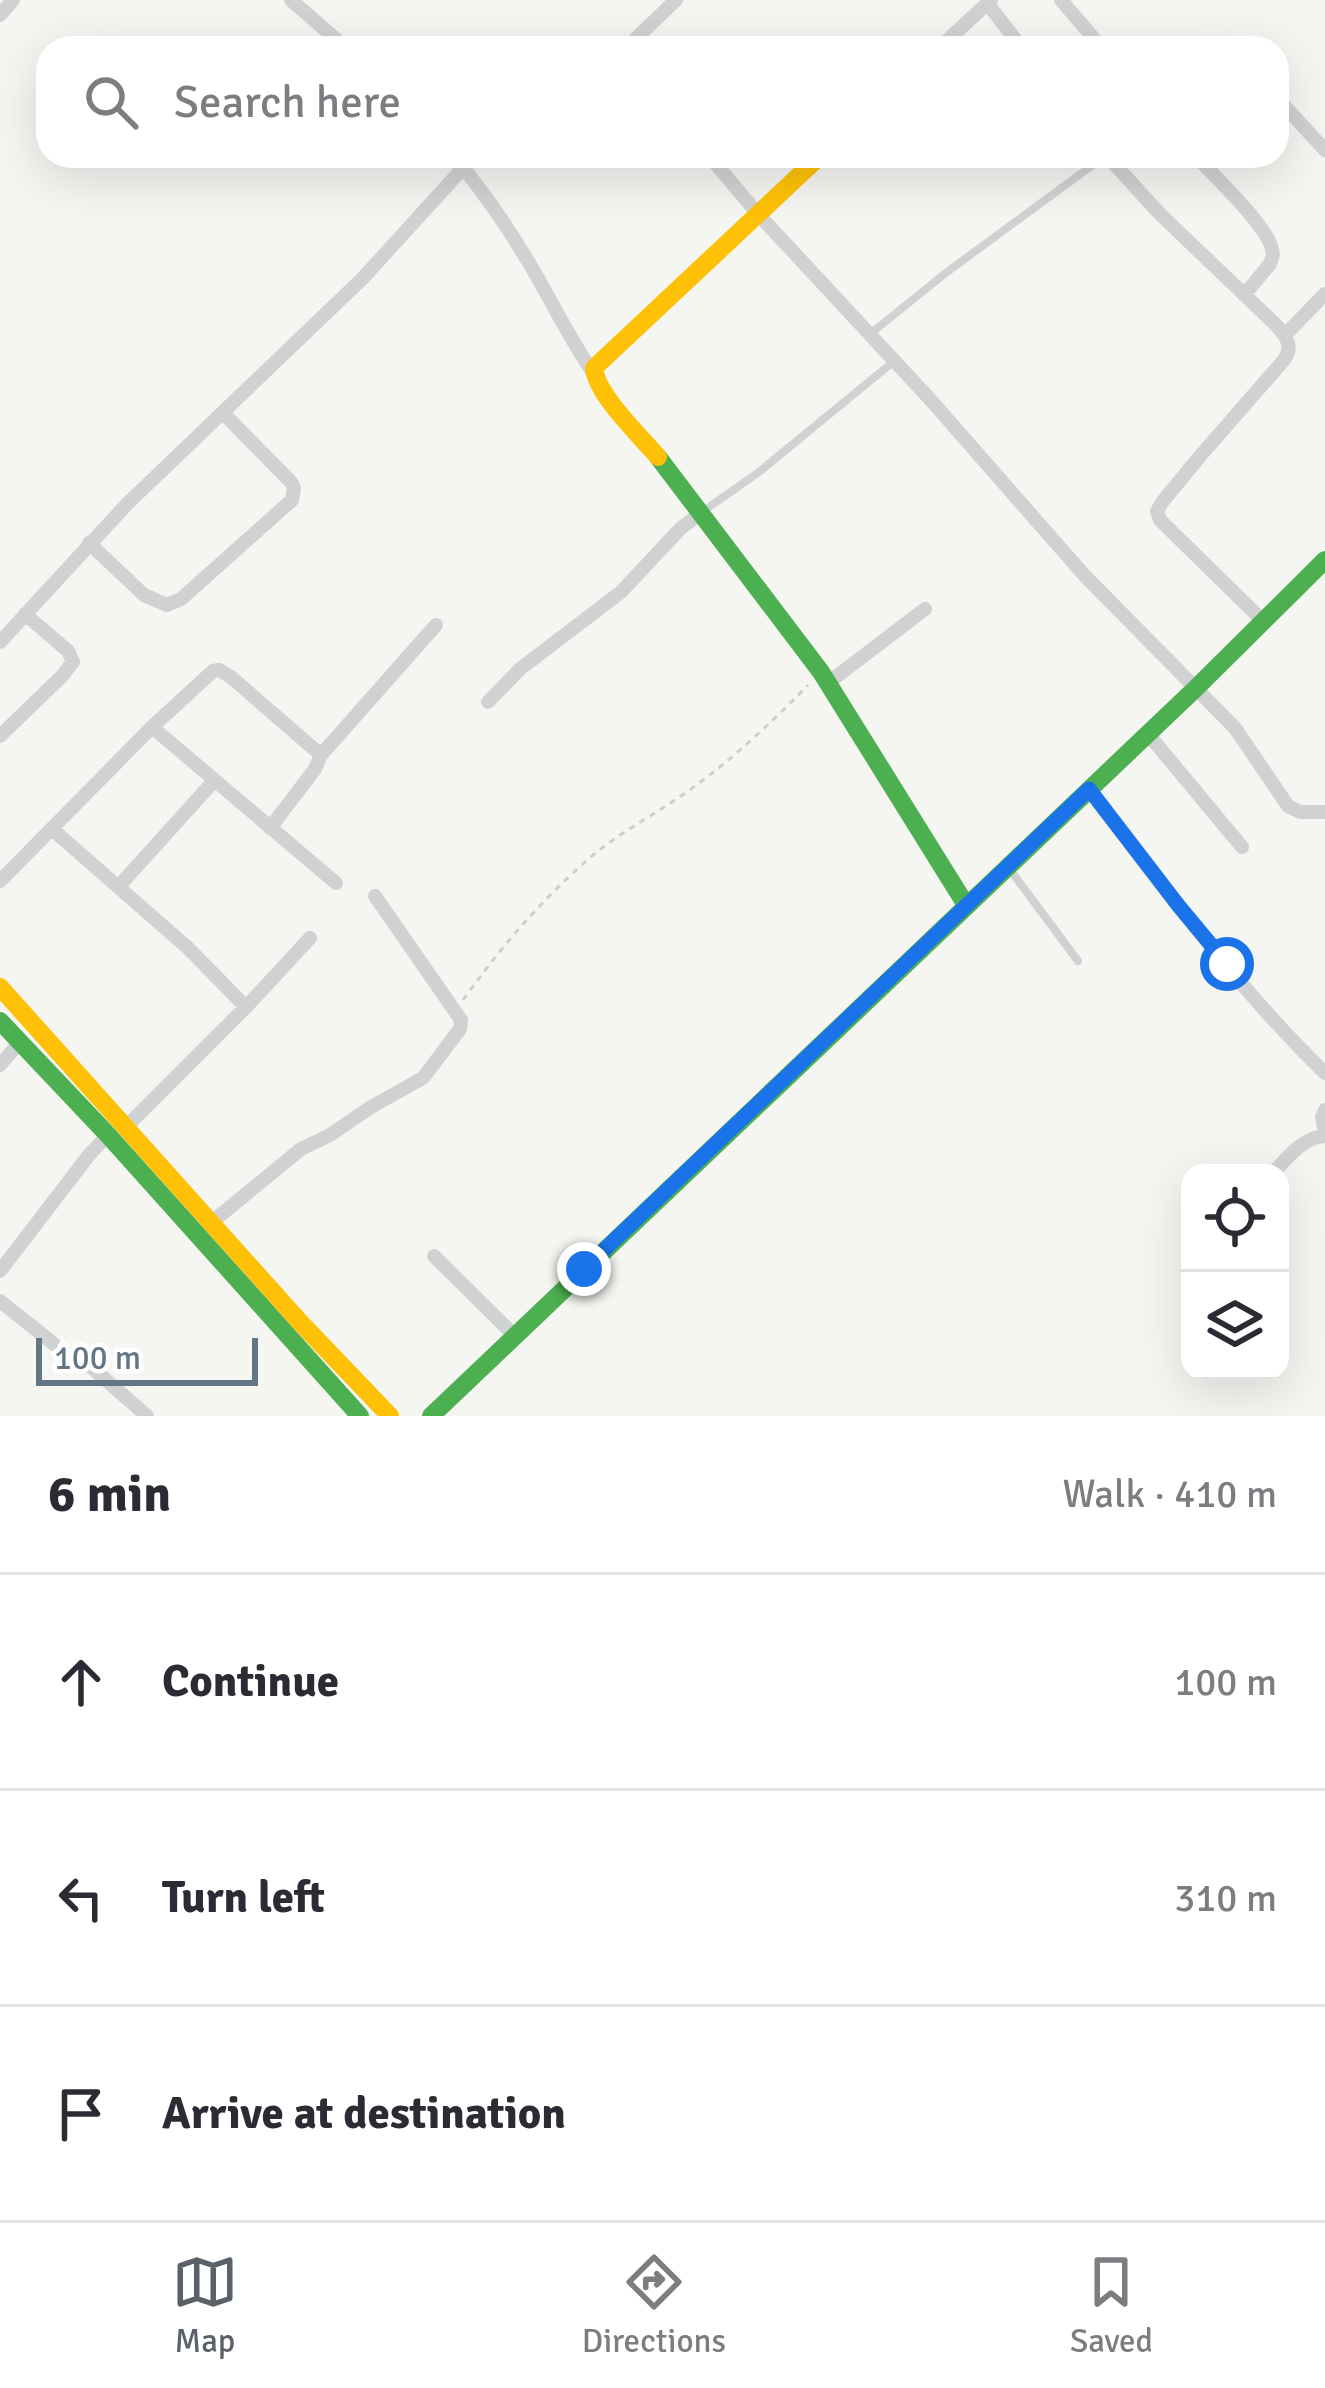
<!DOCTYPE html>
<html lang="en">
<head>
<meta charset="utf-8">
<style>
	:root { --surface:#fff; --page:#f2f2f3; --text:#2b2b33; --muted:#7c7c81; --line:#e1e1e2; --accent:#5b6169 }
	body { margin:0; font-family:Signika,sans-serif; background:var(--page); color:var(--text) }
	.controls { position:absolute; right:36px; bottom:36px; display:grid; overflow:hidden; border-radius:24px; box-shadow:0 12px 48px #0002 }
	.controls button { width:108px; height:108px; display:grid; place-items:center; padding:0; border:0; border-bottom:3px solid var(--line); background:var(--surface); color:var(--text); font:60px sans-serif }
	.scale { position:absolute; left:36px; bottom:30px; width:222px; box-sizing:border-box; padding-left:12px; border:6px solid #627685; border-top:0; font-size:33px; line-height:42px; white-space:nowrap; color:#627685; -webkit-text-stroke:9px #fff; paint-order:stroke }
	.stop { position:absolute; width:36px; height:36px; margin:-27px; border:9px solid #1a73e8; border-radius:50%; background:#fff }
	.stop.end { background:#1a73e8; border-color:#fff; box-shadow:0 3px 12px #0008 }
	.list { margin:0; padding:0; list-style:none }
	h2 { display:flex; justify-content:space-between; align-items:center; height:156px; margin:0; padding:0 48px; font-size:51px }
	h2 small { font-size:39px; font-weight:400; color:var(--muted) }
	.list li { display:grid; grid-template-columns:78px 1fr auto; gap:36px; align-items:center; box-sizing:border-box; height:216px; padding:0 48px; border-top:3px solid var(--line) }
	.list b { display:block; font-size:45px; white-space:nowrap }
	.list em { font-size:39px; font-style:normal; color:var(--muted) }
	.icon { flex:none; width:66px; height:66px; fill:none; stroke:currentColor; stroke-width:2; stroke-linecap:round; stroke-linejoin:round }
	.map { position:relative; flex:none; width:1325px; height:1416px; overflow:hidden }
	.search { position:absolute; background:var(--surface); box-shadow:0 12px 48px #0002; left:36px; right:36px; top:36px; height:132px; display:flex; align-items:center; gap:30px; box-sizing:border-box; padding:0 42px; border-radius:36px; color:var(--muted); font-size:45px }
	.sheet { height:804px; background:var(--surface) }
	nav { display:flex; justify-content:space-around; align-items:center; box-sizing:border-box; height:168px; border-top:3px solid var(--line); background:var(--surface); font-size:33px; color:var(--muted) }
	nav a { display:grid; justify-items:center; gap:6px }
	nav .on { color:var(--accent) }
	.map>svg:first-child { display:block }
</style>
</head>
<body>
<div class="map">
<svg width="1325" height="1416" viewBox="0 0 1325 1416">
	<rect width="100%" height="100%" fill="#f5f5f2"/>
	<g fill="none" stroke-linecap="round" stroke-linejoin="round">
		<!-- path -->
		<path stroke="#cecece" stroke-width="3" stroke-dasharray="6 6" stroke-linecap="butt" d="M463,1000C501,947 542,899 592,856C623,830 658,813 691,789C734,758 771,723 808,685"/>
		<!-- lane -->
		<path stroke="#d0d1d2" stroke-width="8" d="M870,334L947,272L1105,156
			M702,512L759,472L893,362
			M1008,867L1078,961"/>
		<!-- street -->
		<path stroke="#d0d1d2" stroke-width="14" d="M291,0L346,48
			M1061,0L1102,48
			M987,3L1022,48
			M0,15L13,0
			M626,48L676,0
			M939,48L991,0
			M1277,98L1325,150
			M453,156C484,191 511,232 535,273C554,306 570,339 592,371
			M709,156L758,214L928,397L1085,576L1235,728L1288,806L1300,812H1325
			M1107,156L1160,214L1276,325C1286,336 1294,346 1284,360L1201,455L1163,501L1157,511L1160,520L1264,622
			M1196,156C1214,176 1264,223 1271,246C1274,256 1273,255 1270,264L1244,295
			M1285,335L1325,294
			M89,543L144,595L167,605L181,599L292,500L294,488L291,482L223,413
			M0,642L127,504L363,278L463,168
			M828,683L925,609
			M488,702L520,669L621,592L681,528L701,513
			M152,727L336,883
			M1148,734L1242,847
			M0,736L62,676L73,662L68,651L25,614
			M321,755L436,625
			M1089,789C1163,886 1237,988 1325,1073
			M52,829L188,948L244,1005H248
			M0,881L152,727L213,671L219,670L231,677L321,755L315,769L270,828
			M119,886L213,782
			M0,1065L20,1042
			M1325,1110L1322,1117L1325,1133
			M126,1127L248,1005L310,938
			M1273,1173C1287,1158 1303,1137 1325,1136
			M212,1222L301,1149L330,1135L371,1107L423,1078L460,1029L461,1020L375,896
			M434,1256L515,1336
			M0,1271L89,1155L108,1135
			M0,1301L64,1352L91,1367L147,1416"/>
		<!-- fast -->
		<path stroke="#4caf50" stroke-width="18" d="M658,457L821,672L966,905
			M0,1021L108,1135L360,1416
			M431,1416L1195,689L1325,560"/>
		<!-- slow -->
		<path stroke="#ffc107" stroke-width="18" d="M658,457C640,436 596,394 594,368L820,156
			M0,987L300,1322L390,1416"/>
	</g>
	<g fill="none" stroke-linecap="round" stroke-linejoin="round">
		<!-- route -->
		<path stroke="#1a73e8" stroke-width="15" d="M584,1269L1089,789L1178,905L1227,964"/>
	</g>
</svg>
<div class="controls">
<button><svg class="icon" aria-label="locate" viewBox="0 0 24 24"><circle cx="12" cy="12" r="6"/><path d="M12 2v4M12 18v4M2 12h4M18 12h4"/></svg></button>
<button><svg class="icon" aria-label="layers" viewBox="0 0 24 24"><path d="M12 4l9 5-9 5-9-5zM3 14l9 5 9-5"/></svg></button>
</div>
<div class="scale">100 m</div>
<div class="stop" style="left:1227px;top:964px"></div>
<div class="stop end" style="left:584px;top:1269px"></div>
<div class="search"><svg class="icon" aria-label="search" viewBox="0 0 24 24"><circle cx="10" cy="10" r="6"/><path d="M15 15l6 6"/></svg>Search here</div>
</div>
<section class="sheet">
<h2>6 min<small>Walk · 410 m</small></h2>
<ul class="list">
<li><svg class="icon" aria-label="ahead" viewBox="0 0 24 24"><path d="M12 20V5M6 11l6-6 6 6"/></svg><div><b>Continue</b></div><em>100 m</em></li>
<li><svg class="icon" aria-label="left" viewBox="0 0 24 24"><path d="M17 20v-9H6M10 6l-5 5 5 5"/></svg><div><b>Turn left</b></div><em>310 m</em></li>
<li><svg class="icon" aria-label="arrive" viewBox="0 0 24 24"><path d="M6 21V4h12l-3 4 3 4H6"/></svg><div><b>Arrive at destination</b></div></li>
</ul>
</section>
<nav>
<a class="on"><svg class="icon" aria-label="map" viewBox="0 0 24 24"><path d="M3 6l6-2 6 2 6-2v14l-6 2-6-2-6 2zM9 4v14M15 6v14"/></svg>Map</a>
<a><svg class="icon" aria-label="directions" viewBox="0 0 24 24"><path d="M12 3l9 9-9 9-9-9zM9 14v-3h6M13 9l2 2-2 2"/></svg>Directions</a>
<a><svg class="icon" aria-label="saved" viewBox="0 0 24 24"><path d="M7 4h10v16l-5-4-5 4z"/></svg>Saved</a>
</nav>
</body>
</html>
